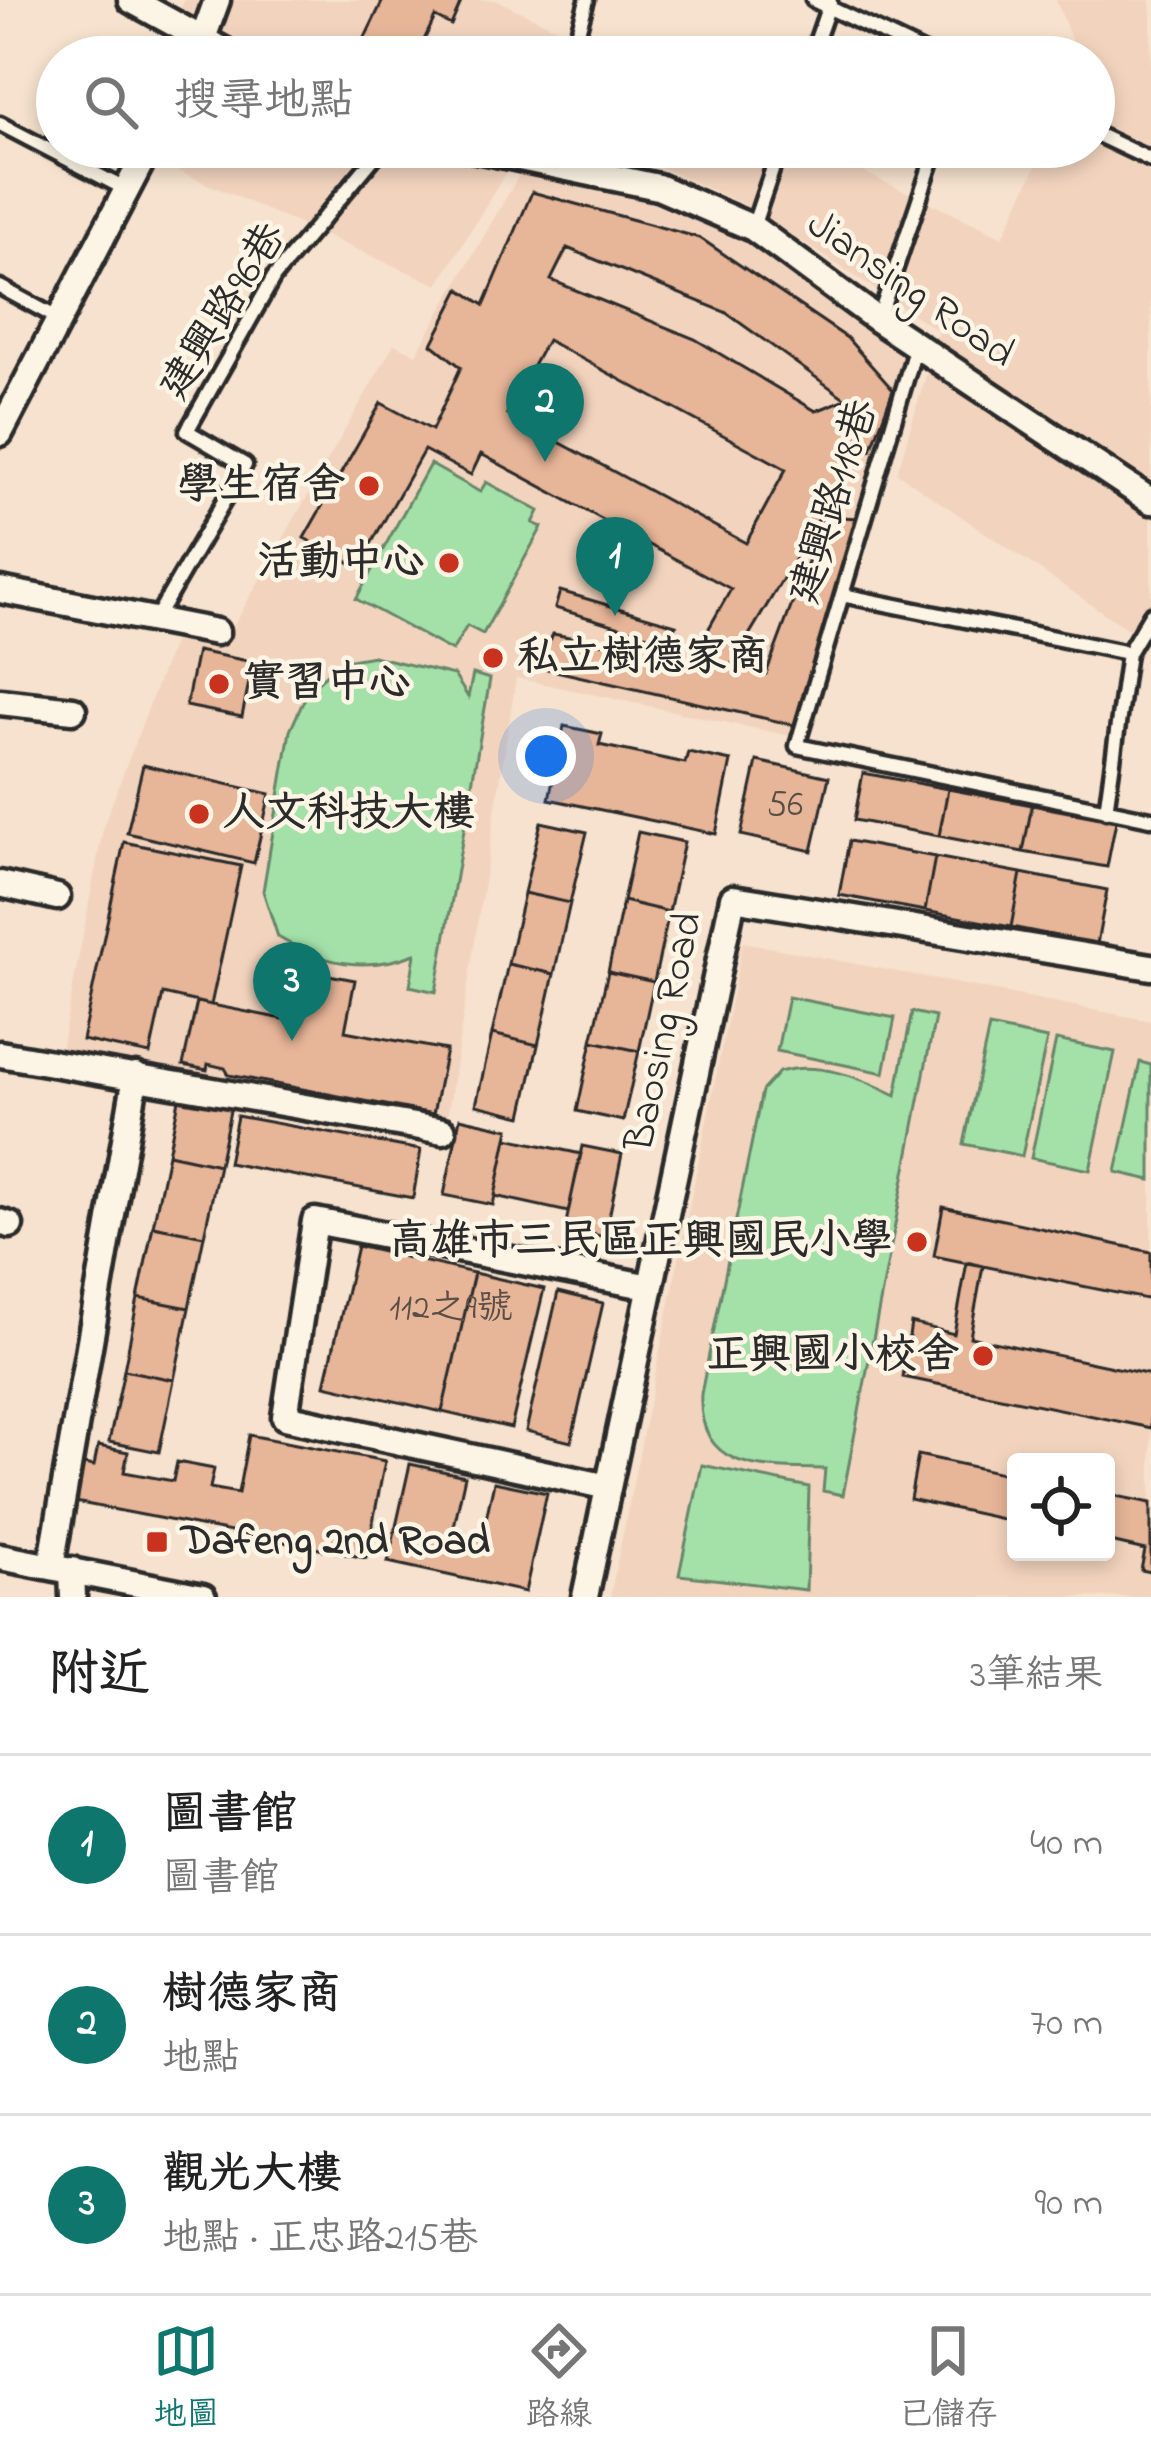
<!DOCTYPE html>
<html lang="zh-TW">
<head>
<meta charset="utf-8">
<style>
	:root { --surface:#fff; --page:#f2f2f2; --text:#222; --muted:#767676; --line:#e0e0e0; --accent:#0f766e }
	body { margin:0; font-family:"Indie Flower","LXGW WenKai TC",sans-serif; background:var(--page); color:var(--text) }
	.controls { position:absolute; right:36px; bottom:36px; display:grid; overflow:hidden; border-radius:12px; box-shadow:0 6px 18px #0003 }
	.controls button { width:108px; height:108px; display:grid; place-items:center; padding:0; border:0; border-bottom:3px solid var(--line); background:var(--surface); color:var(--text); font:60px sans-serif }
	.you { position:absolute; left:546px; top:756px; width:42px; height:42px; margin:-30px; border:9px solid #fff; border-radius:50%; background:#1a73e8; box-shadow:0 0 0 18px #1a73e833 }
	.badge { display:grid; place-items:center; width:78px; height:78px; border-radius:50%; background:var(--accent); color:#fff; font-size:39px; font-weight:700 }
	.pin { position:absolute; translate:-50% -99px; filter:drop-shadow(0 3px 6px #0008) }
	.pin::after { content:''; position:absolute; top:63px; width:42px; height:36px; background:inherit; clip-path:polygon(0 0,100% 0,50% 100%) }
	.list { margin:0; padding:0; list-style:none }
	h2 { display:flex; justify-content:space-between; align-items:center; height:156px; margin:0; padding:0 48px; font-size:51px }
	h2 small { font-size:39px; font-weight:400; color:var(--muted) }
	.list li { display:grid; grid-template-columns:78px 1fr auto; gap:36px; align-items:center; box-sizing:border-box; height:180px; padding:0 48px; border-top:3px solid var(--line) }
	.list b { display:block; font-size:45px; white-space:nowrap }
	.list p { margin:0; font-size:39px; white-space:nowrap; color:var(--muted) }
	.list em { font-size:39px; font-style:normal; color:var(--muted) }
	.icon { flex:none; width:66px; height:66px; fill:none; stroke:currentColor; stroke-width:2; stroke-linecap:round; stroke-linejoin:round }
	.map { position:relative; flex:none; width:1151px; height:1597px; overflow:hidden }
	.search { position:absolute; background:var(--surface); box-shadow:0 6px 18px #0003; left:36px; right:36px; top:36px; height:132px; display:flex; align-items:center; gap:30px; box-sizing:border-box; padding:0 42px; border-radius:66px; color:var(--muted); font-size:45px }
	.sheet { height:696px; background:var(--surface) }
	nav { display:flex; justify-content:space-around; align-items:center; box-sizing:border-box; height:168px; border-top:3px solid var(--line); background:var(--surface); font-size:33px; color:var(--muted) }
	nav a { display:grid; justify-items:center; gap:6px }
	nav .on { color:var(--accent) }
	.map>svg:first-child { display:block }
</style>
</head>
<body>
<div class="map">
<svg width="1151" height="1597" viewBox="0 0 1151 1597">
	<rect width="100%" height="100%" fill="#f6e2ce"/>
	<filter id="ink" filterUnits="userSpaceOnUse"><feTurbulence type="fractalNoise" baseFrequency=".00833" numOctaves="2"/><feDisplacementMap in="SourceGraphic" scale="24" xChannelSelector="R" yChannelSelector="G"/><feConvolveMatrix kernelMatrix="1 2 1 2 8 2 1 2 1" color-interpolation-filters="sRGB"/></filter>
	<g filter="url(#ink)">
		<!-- built -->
		<path fill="#f2d4be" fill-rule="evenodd" d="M184,0H496L618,57H165Z
			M1056,0H1151V645L897,473L939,331L749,207L652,163L551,147H810L1003,237L1045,147H1094V119L1102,121L1094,100V57H1078Z
			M123,147H521L438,285Z
			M522,170L583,179L725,230L832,295L910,355L795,737L516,678L447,1119L61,1050L104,824L176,635L226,639L394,344L416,354Z
			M743,942L1151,1021V1597H610ZM1016,1462H1106V1552H1016Z"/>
		<!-- green -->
		<path fill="#a4e1a9" stroke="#68866a" stroke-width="3" d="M430,464L480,492L486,482L539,511L533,523L542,527L483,634L467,626L452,651L356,599Z
			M373,656L454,675L468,697L473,674L490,679L436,992L410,986L415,954C365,973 323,964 278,937L263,891L290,731L308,691L340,662Z
			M788,997L895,1018L884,1073L777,1051Z
			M912,1012L935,1017L843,1495L823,1491L825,1469C766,1468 697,1473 701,1394L762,1091L779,1072C818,1060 861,1078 896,1095Z
			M989,1027L1047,1039L1022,1156L964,1144Z
			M1056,1040L1115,1052L1090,1170L1031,1158Z
			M1140,1062L1151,1065V1180L1116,1172Z
			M702,1465L809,1487L806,1590L679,1575Z"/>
		<!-- building -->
		<path fill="#e7b598" stroke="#2b2b2b" stroke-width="3" fill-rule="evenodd" d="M383,0H462L451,25L435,17L416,57H384L361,46Z
			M532,192L700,238L847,338L893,390L871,450L857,455L730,667L766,674L825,516L857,518L794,725L538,667L553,634L691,660L731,589L481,454L471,475L424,450L358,567L304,538L381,403L432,430L461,367L432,344L460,289L484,305ZM567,248L725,312L846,399L816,411L695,339L551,280ZM547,340L786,469L746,543L507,414Z
			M560,591L676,625L665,640L555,608Z
			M197,651L253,662L242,717L186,706Z
			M564,726L602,734L599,745L685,763L688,752L731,761L716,834L549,799Z
			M757,761L829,777L812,851L741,835Z
			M143,765L270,794L254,863L127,833Z
			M863,773L948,789L939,836L854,820Z
			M948,789L1032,805L1023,852L939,836Z
			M1032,805L1116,821L1107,867L1023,852Z
			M541,822L587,832L570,903L524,893Z
			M638,832L684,842L669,912L623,901Z
			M849,841L935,857L925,911L839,895Z
			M124,842L241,866L211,1005L163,994L150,1054L82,1040Z
			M935,857L1021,873L1011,927L925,911Z
			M1021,873L1107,890L1097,944L1011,927Z
			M524,893L570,903L554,974L508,964Z
			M623,901L669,912L654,982L608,972Z
			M508,964L554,974L538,1045L492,1034Z
			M313,972L355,980L345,1031L446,1050L433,1114L229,1075L225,1068L208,1064L207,1070L183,1065L197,1002L303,1023Z
			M608,972L654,982L639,1051L592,1041Z
			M492,1034L538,1045L522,1116L476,1105Z
			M592,1041L639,1051L623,1121L577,1111Z
			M181,1090L232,1101L219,1165L168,1154Z
			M237,1116L421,1150L413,1198L228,1163Z
			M460,1118L509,1129L493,1205L444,1195Z
			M507,1138L581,1154L568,1212L495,1196Z
			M582,1146L622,1154L605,1237L565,1228Z
			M168,1154L219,1165L204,1236L153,1226Z
			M943,1207L1151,1252V1300L934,1256Z
			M153,1226L204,1236L189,1308L138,1298Z
			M357,1246L474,1273L442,1412L325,1385Z
			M967,1262L983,1266L970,1337L1151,1375V1428L903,1377L911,1323L954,1334Z
			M474,1273L544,1289L511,1428L442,1412Z
			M558,1292L603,1303L571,1442L526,1431Z
			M138,1298L189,1308L174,1380L124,1370Z
			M124,1370L174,1380L159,1452L109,1442Z
			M249,1435L385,1461L366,1558L70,1501L78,1463L94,1466L98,1446L128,1452L124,1472L173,1481L177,1462L214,1469L210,1488L238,1493Z
			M918,1455L1016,1476V1522L910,1499Z
			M410,1464L465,1476L453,1531L482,1537L494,1482L547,1493L525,1592L388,1562Z
			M1106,1494L1151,1503V1572L1141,1570L1145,1550L1106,1541Z"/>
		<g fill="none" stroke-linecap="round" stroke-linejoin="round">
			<!-- lane casing -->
			<g stroke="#2b2b2b" stroke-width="21">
				<path id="lane" d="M813,0L933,57
					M571,57L587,0
					M811,57L830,2
					M0,124L127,190
					M1094,133L1151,160
					M753,227L780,147
					M0,287L61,320
					M879,318L933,158
					M916,346L797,746L1151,819
					M842,595L1128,653
					M155,620L245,465L187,431L274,277L383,147
					M1106,811L1128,653L1151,614"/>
			</g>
			<!-- street casing -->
			<g stroke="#2b2b2b" stroke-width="33">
				<path id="street" d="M131,0L235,57
					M197,55L217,0
					M467,147L658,187L753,228L878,320L1151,501
					M0,433L149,147
					M0,590L216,632
					M0,702L73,710
					M0,884L57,897
					M0,1054L443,1131
					M0,1222L10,1225
					M608,1487L285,1417L315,1221L650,1287
					M0,1557L203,1597
					M51,1566L136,1076
					M72,1570L73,1597
					M585,1597L733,898L1151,967"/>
			</g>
			<!-- lane -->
			<use href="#lane" stroke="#fcf5e5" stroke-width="12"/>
			<!-- street -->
			<use href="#street" stroke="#fcf5e5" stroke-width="24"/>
		</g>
	</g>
	<!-- markers -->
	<g fill="#c8321e" stroke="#fcf5e5" stroke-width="4.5">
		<circle cx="369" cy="486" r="12"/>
		<circle cx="449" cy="563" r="12"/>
		<circle cx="493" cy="658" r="12"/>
		<circle cx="219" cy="684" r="12"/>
		<circle cx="199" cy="814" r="12"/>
		<circle cx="917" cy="1242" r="12"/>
		<circle cx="983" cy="1356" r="12"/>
		<rect x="145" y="1530" width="24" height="24" rx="6"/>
	</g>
	<g text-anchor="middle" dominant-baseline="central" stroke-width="9" stroke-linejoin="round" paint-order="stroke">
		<!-- number labels -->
		<g font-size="36" fill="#5a4e46">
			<text x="785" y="806">56</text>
			<text x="451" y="1309">112之9號</text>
		</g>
		<!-- street labels -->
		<g font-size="42" fill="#2b2b2b" stroke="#fcf5e5">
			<text transform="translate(910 290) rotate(35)">Jiansing Road</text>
			<text transform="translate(224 312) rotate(-58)">建興路96巷</text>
			<text transform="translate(835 502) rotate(-73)">建興路118巷</text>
			<text transform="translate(665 1032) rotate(-78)">Baosing Road</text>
		</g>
		<!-- poi labels -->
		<g font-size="42" font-weight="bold" fill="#2b2b2b" stroke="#fcf5e5" text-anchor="end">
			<text x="345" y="486">學生宿舍</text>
			<text x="425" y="563">活動中心</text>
			<text x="517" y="658" text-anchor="start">私立樹德家商</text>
			<text x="243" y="684" text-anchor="start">實習中心</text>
			<text x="223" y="814" text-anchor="start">人文科技大樓</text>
			<text x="893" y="1242">高雄市三民區正興國民小學</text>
			<text x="959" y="1356">正興國小校舍</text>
			<text x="181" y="1542" text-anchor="start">Dafeng 2nd Road</text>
		</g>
	</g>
</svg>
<div class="controls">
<button><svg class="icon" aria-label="locate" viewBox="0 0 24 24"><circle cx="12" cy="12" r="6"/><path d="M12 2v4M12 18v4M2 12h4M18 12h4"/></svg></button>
</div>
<div class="you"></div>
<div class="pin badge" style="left:615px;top:616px">1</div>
<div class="pin badge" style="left:545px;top:462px">2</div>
<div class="pin badge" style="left:292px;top:1041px">3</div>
<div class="search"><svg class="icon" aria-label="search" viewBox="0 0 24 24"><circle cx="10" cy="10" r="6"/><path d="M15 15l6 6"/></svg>搜尋地點</div>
</div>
<section class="sheet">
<h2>附近<small>3筆結果</small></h2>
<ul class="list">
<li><span class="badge">1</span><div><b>圖書館</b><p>圖書館</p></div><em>40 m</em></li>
<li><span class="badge">2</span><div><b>樹德家商</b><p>地點</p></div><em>70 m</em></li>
<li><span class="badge">3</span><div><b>觀光大樓</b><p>地點 · 正忠路215巷</p></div><em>90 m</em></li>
</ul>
</section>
<nav>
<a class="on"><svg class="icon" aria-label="map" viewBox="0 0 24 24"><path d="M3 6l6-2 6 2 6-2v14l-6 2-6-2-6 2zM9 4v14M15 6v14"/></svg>地圖</a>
<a><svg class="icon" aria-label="directions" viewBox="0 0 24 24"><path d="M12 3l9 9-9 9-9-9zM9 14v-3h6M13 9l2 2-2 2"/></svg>路線</a>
<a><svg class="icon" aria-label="saved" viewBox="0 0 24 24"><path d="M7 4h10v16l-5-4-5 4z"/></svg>已儲存</a>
</nav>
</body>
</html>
